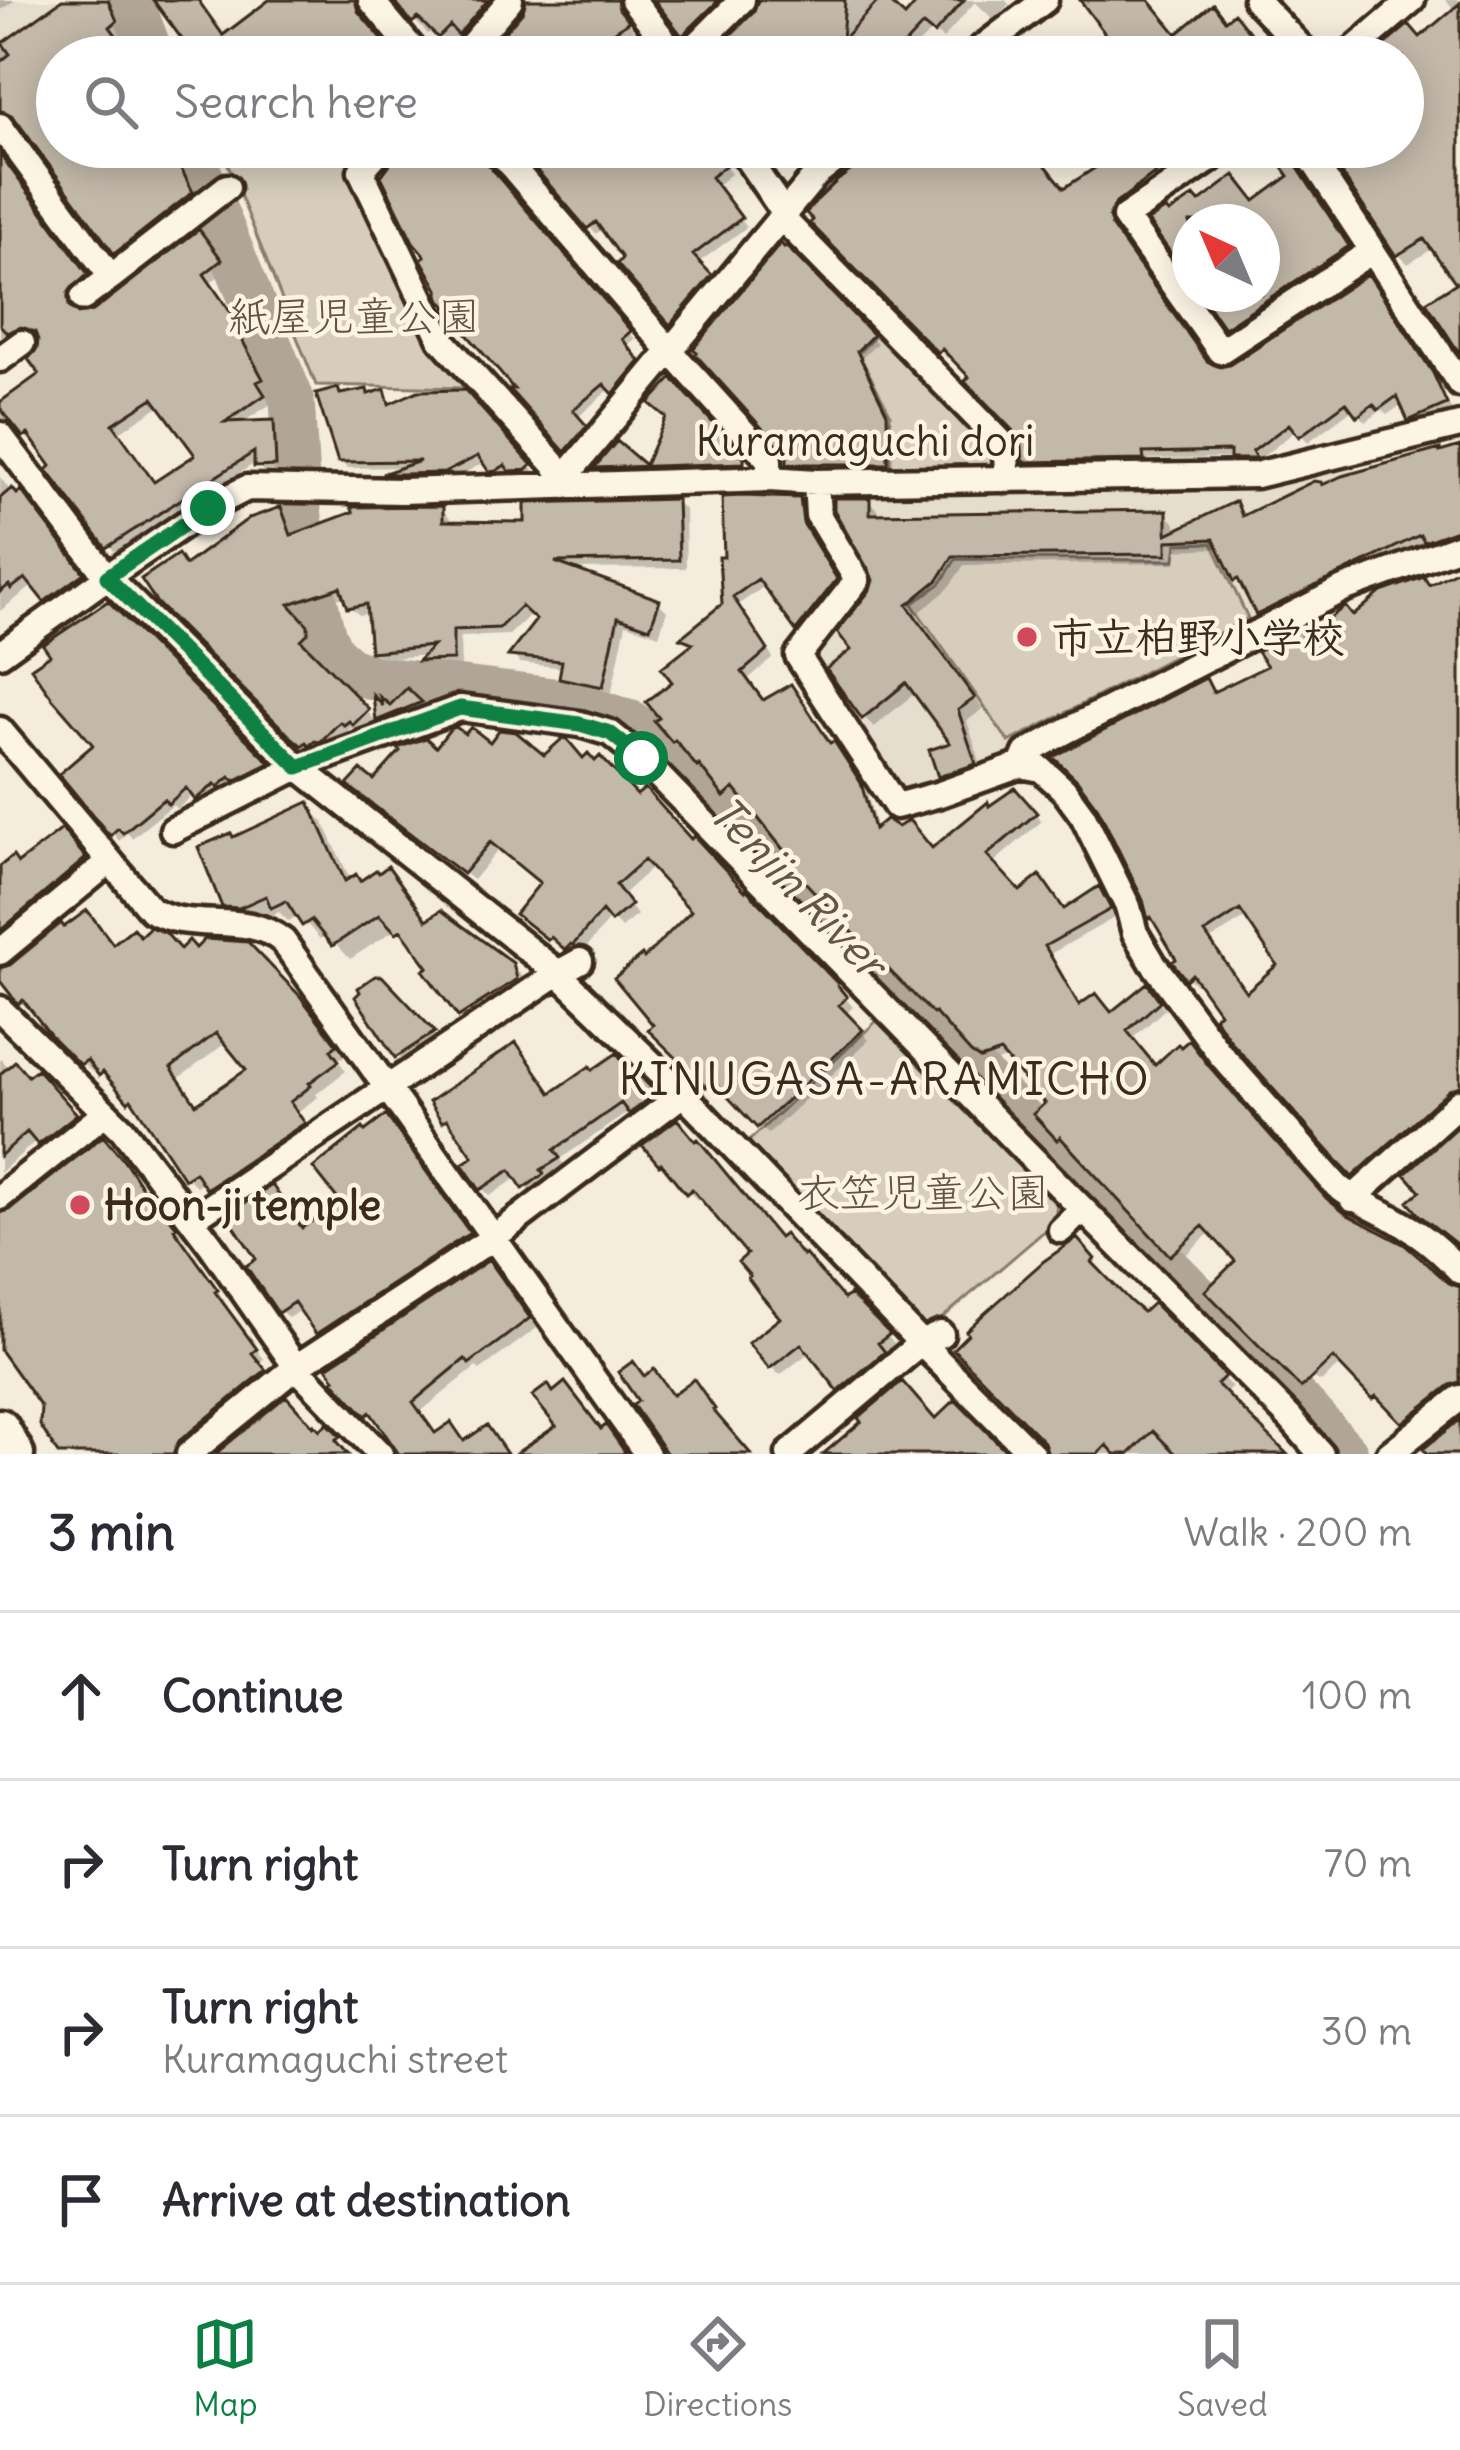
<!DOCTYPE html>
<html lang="en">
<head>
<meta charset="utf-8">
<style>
	:root { --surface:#fff; --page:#f7f7f7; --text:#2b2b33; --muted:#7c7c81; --line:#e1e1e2; --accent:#0b8043 }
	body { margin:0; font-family:Delius,"Klee One",sans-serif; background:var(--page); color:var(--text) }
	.compass { position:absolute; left:1172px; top:204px; width:108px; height:108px; border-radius:50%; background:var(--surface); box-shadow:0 6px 30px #0003; rotate:316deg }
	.stop { position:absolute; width:36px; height:36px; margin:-27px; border:9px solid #0b8043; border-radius:50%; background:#fff }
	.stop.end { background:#0b8043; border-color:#fff; box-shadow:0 3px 12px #0008 }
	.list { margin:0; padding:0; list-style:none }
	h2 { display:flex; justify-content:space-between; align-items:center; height:156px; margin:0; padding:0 48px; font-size:51px }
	h2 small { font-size:39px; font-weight:400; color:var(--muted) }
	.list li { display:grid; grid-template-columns:78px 1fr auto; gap:36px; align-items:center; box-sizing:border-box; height:168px; padding:0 48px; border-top:3px solid var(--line) }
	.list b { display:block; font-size:45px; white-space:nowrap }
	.list p { margin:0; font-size:39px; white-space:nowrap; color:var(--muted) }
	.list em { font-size:39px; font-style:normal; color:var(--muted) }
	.icon { flex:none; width:66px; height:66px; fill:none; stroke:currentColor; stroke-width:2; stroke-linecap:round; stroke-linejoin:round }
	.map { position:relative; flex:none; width:1460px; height:1454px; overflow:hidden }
	.search { position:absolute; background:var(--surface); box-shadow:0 6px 30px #0003; left:36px; right:36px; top:36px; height:132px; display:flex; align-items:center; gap:30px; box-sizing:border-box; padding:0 42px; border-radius:66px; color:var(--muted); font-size:45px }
	.sheet { height:828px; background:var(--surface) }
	nav { display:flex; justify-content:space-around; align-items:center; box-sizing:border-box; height:168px; border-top:3px solid var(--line); background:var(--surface); font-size:33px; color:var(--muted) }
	nav a { display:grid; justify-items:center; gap:6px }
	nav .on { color:var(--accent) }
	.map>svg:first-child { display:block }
</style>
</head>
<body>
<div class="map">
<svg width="1460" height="1454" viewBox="0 0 1460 1454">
	<rect width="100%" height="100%" fill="#f4eddd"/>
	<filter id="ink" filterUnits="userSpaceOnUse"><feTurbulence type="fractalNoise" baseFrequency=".00833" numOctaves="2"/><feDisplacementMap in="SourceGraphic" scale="24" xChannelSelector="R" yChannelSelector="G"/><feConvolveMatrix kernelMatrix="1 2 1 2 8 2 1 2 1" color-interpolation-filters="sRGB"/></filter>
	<g filter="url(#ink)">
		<!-- built -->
		<path fill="#e5ddce" d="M0,0H109L119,24L74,57H57V69L1,110Z
			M1352,467L1388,562L1017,752L993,768L905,793L895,788L813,652L869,579L824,514V491L1186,494L1255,492Z"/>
		<!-- green -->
		<path fill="#d6cdbd" stroke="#887c6e" stroke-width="3" d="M221,147H340L356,161L437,351L467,388L316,385Z
			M877,334L995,459L994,468L890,469V413L858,353Z
			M1212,543L1248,618L1009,742L912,604L941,583L956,559L1175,560L1177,544Z
			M882,1016L1057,1201L1055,1222L932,1327L924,1325L748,1142Z"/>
		<!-- shadow -->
		<path fill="#0003" fill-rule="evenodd" d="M0,0H15L0,11Z
			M68,0H110L126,33L118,39L131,57H57V147H172L181,159L202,204L127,262L0,102V51Z
			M157,0H198L225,37L274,0H375L367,17L370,27L396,57H198Z
			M395,0H496L468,27L472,31L453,49L433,29L428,34Z
			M529,0H626L623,13L634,30L616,43L627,57H486L525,12Z
			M658,0H733L692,41Z
			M760,0H883L905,21L923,0H1005L1009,4L994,20L975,2L943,39L932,30L906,57H713L757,12Z
			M1445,0H1460V349L1459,285L1434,248L1408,264L1398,254L1327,147H1403V57H1381L1421,40L1455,11Z
			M401,147H478L484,155L488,167L635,339L625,347L644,369L620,398L611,388L577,418L591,434L573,455L516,392H521L429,256Z
			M521,147H709L716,153L731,174L716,186L747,227L698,263L717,284L679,330L621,264L627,259L604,228L596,234Z
			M885,147H1029L1064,191L1142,147H1208L1116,219L1115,229L1213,369L1220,370L1374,285L1445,391L1444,395L1452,411L1418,426L1411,419L1404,403L1387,415L1382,410L1366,422L1354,408L1308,442L1297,430L1257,461L1260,465H1240L1233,458L1149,459L1150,466L1033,468L1026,461L1021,435L973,377L951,354L947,358L814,223Z
			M1272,147H1291L1295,165L1353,253L1232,332L1203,294H1262V222H1190V275L1170,217L1199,205H1255L1294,176Z
			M0,156L93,283L79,293L73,308L75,314L84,318L207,241L228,269L210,283L250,342L246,345L268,387L262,391L271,404L240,424L273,423L281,431L283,472L265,473L255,463L116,554L36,440L32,443L16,426L0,428V406L44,375L40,337L31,333L0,347ZM161,405L199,456L155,485L118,433Z
			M786,250L877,343L861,359L892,422L893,470L796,469L790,462Z
			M672,382L748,466V468L603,472L598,468L617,445L647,470L669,417Z
			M384,392L393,405L464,393L537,473L533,476H519L513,470L504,477H499L486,462L452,479L392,480L387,475L409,467L347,468L340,461L342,397L370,396Z
			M1460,446V542L1268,624L1258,614L1247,590L1236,579L1222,548L1176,550V563L964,565L947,590L915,616L983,709L967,721L984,774L950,786L940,776L955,745L916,692L874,727L864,717L855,651L877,579L837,509L869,501L879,511V517L1165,513L1176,524V533L1235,505L1245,515V518L1343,479Z
			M0,477L16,498L28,502L89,582L53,608L34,585L0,611Z
			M799,501L806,508L809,532L842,587L805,635L766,585L738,605L773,658L747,680L764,703L840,751L867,793L877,830L933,851L1015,792L1042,821L992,864L1020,894L1065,912L1099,890L1106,897L1116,917L1050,954L1081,1007L1112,1016L1153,993L1165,1009L1132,1039L1156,1068L1214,1076L1326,1202L1456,1290H1460V1390L1411,1427L1384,1400L1381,1403L1342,1363L1321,1382L1296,1368L1239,1261L1212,1231L1179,1261L1069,1142L1066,1144L1037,1114L1049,1103L1009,1058L990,1064L982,1059L794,858L742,794L733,801L659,722L693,647L684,639L725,606Z
			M676,502L685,510L686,568L569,569L658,602L667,611L659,635L626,624L611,695L571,686L562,677L564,668L520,663L512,655L540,621L532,613L509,635L460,637L461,667L430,668L422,661L428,655L382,659L373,650L370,613L359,615L350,606L346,596L295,614L316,637V642L307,651L375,720L363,731L359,727L354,732L351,728L329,749L312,753L159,601L187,567L280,511L289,520L295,537L442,509L450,518V524L528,525Z
			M1460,572V1094L1361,1182L1223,1013L1200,980L1195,984L1188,978L1180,959L1151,917L1146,899L1206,681L1210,685H1207L1217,707L1305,641ZM1248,916L1280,965L1247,995L1210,940Z
			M108,605L274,771L243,786L239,782L227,792L224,789L205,805L193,795L177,809L173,805L132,838L127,833L119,841L64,774L98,746Z
			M407,692L425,710L385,726L378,720L377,703L391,717L387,707L390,709Z
			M490,746L544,759L584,761L637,799L691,843L746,893L844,994L843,995L853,1007L845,1015L869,1040L768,1134L722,1086L716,1093L652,1030L657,1025L644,962L695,911L654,866L622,895L637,915L621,928L611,917L583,952L575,956L562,943L558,946L527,922L544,884L500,848L473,880L360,793L436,751Z
			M308,806L323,821L351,881L361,884L388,869L403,885L430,922L511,965L528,982L475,1031L460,1015L432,968L396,929L350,959L327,934L320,939L300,916L288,921L279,912L256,922L241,921L225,905L234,840Z
			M70,842L92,868L0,946V870L19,866Z
			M141,940L180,953L309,1009L344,1056L338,1060L346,1071L316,1094L318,1097L297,1112L312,1134L218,1197L204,1181L196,1186L187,1177L139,1109L114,1080L110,1083L97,1068L92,1072L55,1036L33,1008L30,1011L18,1000L114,947ZM227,1042L251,1070L197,1106L178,1079Z
			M381,979L452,1053L417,1075L398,1056Z
			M0,1058L10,1069L29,1080L46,1082L83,1125L49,1152L37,1140L0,1173Z
			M640,1080L662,1103L639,1120L630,1111L560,1159L566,1167L547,1179L550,1183L533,1195L518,1177L490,1196L482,1188L477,1158L456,1126L453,1128L445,1120L433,1103L552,1095Z
			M394,1127L475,1242L326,1340L302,1309L288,1318L281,1311L303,1231L344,1203L365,1134Z
			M647,1146L780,1242L845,1303L850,1298L895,1344L884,1353L891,1362L848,1398L810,1352L780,1375L771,1367L784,1319L751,1255L702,1196L697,1200Z
			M112,1148L135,1176L159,1214L170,1221L183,1237L181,1239L224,1300L221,1302L264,1359L258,1363L273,1381L184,1454H61L44,1406L0,1339V1216Z
			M1085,1251L1102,1270L1098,1273L1143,1316L1153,1307L1232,1387L1224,1395L1240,1454H1051Z
			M498,1273L537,1328L480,1370L476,1367L420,1412L436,1436L507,1454H398L395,1442L337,1381Z"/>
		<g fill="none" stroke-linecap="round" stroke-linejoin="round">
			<!-- river -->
			<path stroke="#b0a596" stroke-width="45" d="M131,0L152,57
				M189,147L292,400L299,511L309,577L324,637L332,654L348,668L374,678L561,701L630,722L671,755L769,862L1275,1376L1346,1454"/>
		</g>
		<!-- building -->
		<path fill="#c3b9aa" stroke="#3b2a1e" stroke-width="3" fill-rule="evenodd" d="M62,0H108L117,21L110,27L132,57H57V147H170L193,192L114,254L13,116L0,110V62L10,54L2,43Z
			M153,0H198L223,35L269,0H355L358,11L397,57H195Z
			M393,0H488L458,35L450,26L438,38L418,18L412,23Z
			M526,0H617L619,9L629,21L611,34L628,57H483L523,11Z
			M654,0H719L682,36Z
			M758,0H845L842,40L879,0H887L905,16L919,0H964L934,34L923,25L893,57H708L754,12Z
			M1080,0H1149L1177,34L1213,4L1225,20L1234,13L1255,39L1265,33L1286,57H1122Z
			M1460,3V354L1426,302L1456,283L1424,239L1396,256L1324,147H1403V57H1370L1409,24L1420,37Z
			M398,147H479L482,158L631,331L622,339L640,361L613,394L604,384L573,410L587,426L565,452L509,389H514L445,309L447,307L441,300L437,292L439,291L421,259L425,256L413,242L381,176L395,157Z
			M517,147H712L726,165L711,177L742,218L693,255L712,275L670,325L617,264L622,258L596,222L587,229Z
			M882,147H1031L1064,188L1127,147H1190L1116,203L1109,217L1112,227L1207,361L1220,367L1229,365L1368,274L1433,373L1447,404L1408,421L1397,396L1378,410L1373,404L1357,417L1346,402L1299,437L1289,424L1252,452L1256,458L1254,459H1230V451L1143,453L1144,460L1023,462L1022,446L1019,437L965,381L969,377L942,349L938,353L810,223L813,220L806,213L815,202L838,180Z
			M1268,147H1288L1290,156L1349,246L1224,328L1200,294H1262V222H1190V280L1148,221L1166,209L1169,213L1194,196L1199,202L1235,175L1255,201L1289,176Z
			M0,154L88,274L68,293L69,307L78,314L93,311L199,229L222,260L204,274L245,333L240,336L263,379L257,382L265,395L225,422L274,420L276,466L254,467V452L106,548L47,470L51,466L28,434L23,437L0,408V402L39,374L28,359L37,349L38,340L35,332L21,327L7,333L0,325ZM153,398L195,455L154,482L113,424Z
			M781,243L784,247L786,246L873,335L857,351L887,413L888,464H787V456L781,449L695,354L697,352L693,349Z
			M672,378L744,457V463L594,468L617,441L645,465L666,417L649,403Z
			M338,388L340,394L367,389L368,394L385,389L389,404L418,391L465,390L532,465L526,470L509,471L505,465L496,471L489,472L478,456L444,473L402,474H382L420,461L338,462L316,394Z
			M1460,446V529L1424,542L1420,535L1256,615L1238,579L1234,581L1214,539L1167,541V554L953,556L938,580L907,605L975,698L958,710L976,764L938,777L929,750L950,743L906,683L862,719L826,669L851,650L837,632L870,590L873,580L834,510V498H870V514L1167,510V534L1236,501L1242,516L1314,481L1321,482L1322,485L1342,476L1440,449V452Z
			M12,488L17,494L21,490L84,573L44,602L25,578L11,589L9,585L0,592V498Z
			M743,496L800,498L803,523L837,579L796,631L758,579L733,597L768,650L742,672L763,700L791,684L830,743L834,741L861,783L874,829L886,819L898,827L909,820L932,848L988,802L989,806L1015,788L1037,813L987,855L1020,891L1040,875L1064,909L1099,886L1111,909L1045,946L1079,1005L1096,993L1111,1012L1147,983L1160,1001L1127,1031L1155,1065L1178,1044L1181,1047L1189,1040L1208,1065L1327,1199L1346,1214L1405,1245L1449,1283L1460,1287V1382L1450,1385L1402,1423L1376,1396L1372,1399L1333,1358L1301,1388L1205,1291L1235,1261L1203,1226L1170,1256L1060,1137L1057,1140L1033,1114L1045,1103L1000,1052L980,1059L971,1053L935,1013L933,1014L877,958L786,862L790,858L734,788L724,797L699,765L697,767L675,740L672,742L654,721L659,718L646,702L672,682L661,668L693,643L680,638L722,604L719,557H724L722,497Z
			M677,499L679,560L555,562L660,600L650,628L618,617L603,687L559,678L562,661L508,656L536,620L521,606L499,628L453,630V660L418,661L433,646L370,652L366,604L347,608L340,587L289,604L308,625V633L301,640L369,709L353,725L349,721L344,725L340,722L320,742L315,741L309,745L306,742L302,746L290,736L157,603L141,579L178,554L185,565L249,518L281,507L291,535L353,512L351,507L443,506V521L525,522V503Z
			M1460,569V1086L1449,1090L1352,1177L1233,1044L1214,1017L1219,1012L1192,974L1186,980L1172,962L1176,959L1151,917L1148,919L1143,900L1098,808L1077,780L1053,757L1206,678L1213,692L1267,666L1257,652L1298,630L1304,638L1345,606L1353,616L1381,592L1424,577L1429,585ZM1240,910L1277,965L1246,992L1205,933Z
			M108,601L270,763L234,781L230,777L218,787L215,784L195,800L186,788L168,804L164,799L123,833L118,828L110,836L59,774L93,745L53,699L31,668L50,655L43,645Z
			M407,688L422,702L376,721L373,695L383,706L380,697L390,705Z
			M456,727L465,734L471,727L490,742L499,730L516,732L544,755L563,738L567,739L583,758L588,753L595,761L600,756L637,795L645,788L691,839L694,836L745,891L746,889L838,984L837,985L847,997L839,1005L863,1030L757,1128L712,1080L706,1087L648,1030L653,1025L614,978L642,955L644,958L691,911L644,860L616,885L631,905L611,922L602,911L573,945L571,944L565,950L551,937L548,940L515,914L540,883L490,842L463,874L347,785L361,770L374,780L400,751L397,748L426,738L436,747L450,729Z
			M309,802L345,881L356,874L360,881L376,870L379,873L388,866L427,920L441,910L513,963L517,979L458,1017L423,970L428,967L401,930L396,933L379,915L332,946L311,920L302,926L286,901L271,908L266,896L239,908L222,907L198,847L231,833L233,837Z
			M62,829L86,858L0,931V866L13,856L18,863Z
			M87,910L113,944L133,928L140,936L150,927L166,933L180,949L189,940L196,948L205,939L248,942L300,996L337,1045L331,1050L339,1061L309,1083L311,1086L290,1102L305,1123L206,1189L195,1172L184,1179L131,1099L128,1102L103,1072L99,1076L87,1060L80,1065L52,1037L23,1000L18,1004L0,981V968L10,965L61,923L64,927ZM216,1033L246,1070L196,1104L171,1068Z
			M375,976H382L435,1032L395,1058L355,997L360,992L358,988Z
			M516,1042L551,1093L590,1066L592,1070L617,1053L635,1079L640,1076L656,1093L629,1114L621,1103L554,1150L560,1158L541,1170L544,1174L523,1189L510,1170L480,1190L462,1164L473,1157L447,1119L442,1122L429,1102Z
			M15,1061L28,1076L37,1069L77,1114L38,1145L27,1132L0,1156V1074Z
			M386,1115L470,1233L316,1334L294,1302L278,1313L246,1266L256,1259L227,1215L272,1185L302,1228L340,1202L313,1168L363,1128L365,1131Z
			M677,1119L695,1141L698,1139L779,1238L784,1234L803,1256L805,1254L844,1299L850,1294L890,1334L878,1343L885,1352L838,1391L801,1344L769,1369L748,1343L780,1318L759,1293L748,1278L750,1276L738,1262L747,1254L692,1189L686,1194L661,1163L659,1165L642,1145Z
			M1460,1124V1247L1419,1215L1408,1202L1420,1191L1405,1174Z
			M103,1136L126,1163L157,1211L162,1208L177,1227L174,1229L218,1290L215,1292L257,1349L252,1353L266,1370L179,1441L173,1454H58L40,1425L41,1407L0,1350V1213L10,1210Z
			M1077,1238L1095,1259L1092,1262L1131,1302L1143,1312L1153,1303L1225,1376L1217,1384L1287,1454H1176L1153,1431L1129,1454H1115L1107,1445L1098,1454H1048L1044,1442L953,1349L968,1334L966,1331L984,1314L1044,1261Z
			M489,1260L530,1318L469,1364L465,1359L413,1402L435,1433L451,1422L464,1441L487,1425L507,1454H399L370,1412L366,1416L333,1381L335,1379L327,1367Z
			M633,1361L644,1376L654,1369L672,1395L694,1379L715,1409L713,1410L751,1454H667L633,1405L638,1401L618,1372Z
			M902,1381L935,1419L955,1400L1009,1454H823L861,1422L858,1418Z
			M565,1382L601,1429L606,1425L625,1452L622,1454H515L556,1426L532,1396L548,1384L553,1392Z
			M286,1396L313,1426L314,1424L320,1430L327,1423L340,1436L336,1440L348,1454H215Z
			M1460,1419V1454H1427L1423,1449Z"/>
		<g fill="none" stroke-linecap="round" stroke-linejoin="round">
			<!-- minor casing -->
			<g stroke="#3b2a1e" stroke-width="33">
				<path id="minor" d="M371,0L419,57
					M633,0L677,57
					M1256,0L1310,57
					M461,57L510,0
					M685,57L742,0
					M970,57L1045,0
					M1345,57L1412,0
					M0,126L111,277L83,298
					M382,147L361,171L441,339L564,475
					M495,147L671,352L769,460V479
					M739,147L785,214
					M1228,147L1125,217L1220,351L1372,251
					M1304,147L1460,384
					M782,218L1006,447L1007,480
					M111,277L227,187
					M0,359L22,343
					M0,435L107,577L298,767L558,973L683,1094L921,1343L1032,1454
					M816,482L818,515L857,580L798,656L896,806L940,794L1021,765L1026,753L1068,730L1343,589L1460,546
					M558,486L816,175L852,147
					M0,654L107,577L208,508L247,488L402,491L769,479L816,482L1256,475L1460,425
					M0,730L151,910C194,934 245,910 283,941L647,1454
					M1021,765L1041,769L1064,790L1083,816L1128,907L1135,933L1153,963L1220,1054L1337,1186C1358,1203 1383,1211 1406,1226C1427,1238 1443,1253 1460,1271
					M173,830L298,767L460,708L580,724L610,733L641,758L1027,1153L1290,1418L1321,1454
					M0,952L109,862
					M0,1009L123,1130L211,1245L296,1367L380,1454
					M0,1197L105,1113
					M1352,1199L1460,1102
					M192,1219L558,973L580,961
					M1061,1230L1082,1210
					M189,1454L296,1367L493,1238L683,1094
					M789,1454L921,1343L941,1334
					M1389,1454L1460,1398"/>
			</g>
			<!-- primary casing -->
			<g stroke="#3b2a1e" stroke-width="45">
				<path id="primary" d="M0,1428L15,1454"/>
			</g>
			<!-- minor -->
			<use href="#minor" stroke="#fcf5e5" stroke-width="24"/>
			<!-- primary -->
			<use href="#primary" stroke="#fcf5e5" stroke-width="36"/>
		</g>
	</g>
	<g fill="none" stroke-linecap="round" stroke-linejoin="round" filter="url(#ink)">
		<!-- route -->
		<path stroke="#0b8043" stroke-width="15" d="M208,508L107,577L298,767L460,708L580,724L610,733L641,758"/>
	</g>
	<!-- markers -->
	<g fill="#d1495b" stroke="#fcf5e5" stroke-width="4.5">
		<circle cx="1027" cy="637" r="12"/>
		<circle cx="80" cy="1205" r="12"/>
	</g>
	<g text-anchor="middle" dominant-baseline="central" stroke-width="9" stroke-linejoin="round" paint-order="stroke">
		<!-- park labels -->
		<g font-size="42" fill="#625346" stroke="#fcf5e5">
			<text x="354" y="316">紙屋児童公園</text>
			<text x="923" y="1192">衣笠児童公園</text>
		</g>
		<!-- street labels -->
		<g font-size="42" fill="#3b2a1e" stroke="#fcf5e5">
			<text x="865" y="441">Kuramaguchi dori</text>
		</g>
		<!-- poi labels -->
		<g font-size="42" font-weight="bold" fill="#3b2a1e" stroke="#fcf5e5" text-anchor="start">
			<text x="1051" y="637">市立柏野小学校</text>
			<text x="104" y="1205">Hoon-ji temple</text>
		</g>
		<!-- water labels -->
		<g font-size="45" font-style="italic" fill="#645548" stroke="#fcf5e5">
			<text transform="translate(798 887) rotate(46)">Tenjin River</text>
		</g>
		<!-- neighbourhood labels -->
		<g font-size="45" letter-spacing="3" fill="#3b2a1e" stroke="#fcf5e5">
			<text x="885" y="1079">KINUGASA-ARAMICHO</text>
		</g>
	</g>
</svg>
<svg class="compass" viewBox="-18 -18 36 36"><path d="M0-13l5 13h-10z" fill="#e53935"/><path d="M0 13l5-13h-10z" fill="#7c7c81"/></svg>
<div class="stop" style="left:641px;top:758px"></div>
<div class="stop end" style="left:208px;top:508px"></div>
<div class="search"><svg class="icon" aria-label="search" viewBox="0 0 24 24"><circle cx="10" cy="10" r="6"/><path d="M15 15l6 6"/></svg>Search here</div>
</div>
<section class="sheet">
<h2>3 min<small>Walk · 200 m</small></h2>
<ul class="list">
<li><svg class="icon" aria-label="ahead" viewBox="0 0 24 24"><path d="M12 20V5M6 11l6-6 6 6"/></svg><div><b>Continue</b></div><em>100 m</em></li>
<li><svg class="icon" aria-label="right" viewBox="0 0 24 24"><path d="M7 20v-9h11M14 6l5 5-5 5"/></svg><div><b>Turn right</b></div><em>70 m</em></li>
<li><svg class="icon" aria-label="right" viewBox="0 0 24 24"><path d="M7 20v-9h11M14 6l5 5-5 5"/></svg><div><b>Turn right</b><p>Kuramaguchi street</p></div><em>30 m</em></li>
<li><svg class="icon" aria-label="arrive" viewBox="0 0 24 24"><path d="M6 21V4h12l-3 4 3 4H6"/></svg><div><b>Arrive at destination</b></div></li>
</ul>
</section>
<nav>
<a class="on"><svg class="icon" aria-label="map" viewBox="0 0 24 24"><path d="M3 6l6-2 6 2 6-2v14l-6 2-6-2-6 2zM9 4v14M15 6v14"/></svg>Map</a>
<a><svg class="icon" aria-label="directions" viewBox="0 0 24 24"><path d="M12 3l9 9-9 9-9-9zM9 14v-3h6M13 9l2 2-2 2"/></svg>Directions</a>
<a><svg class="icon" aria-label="saved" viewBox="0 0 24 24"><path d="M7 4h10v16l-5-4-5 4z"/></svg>Saved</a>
</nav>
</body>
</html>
